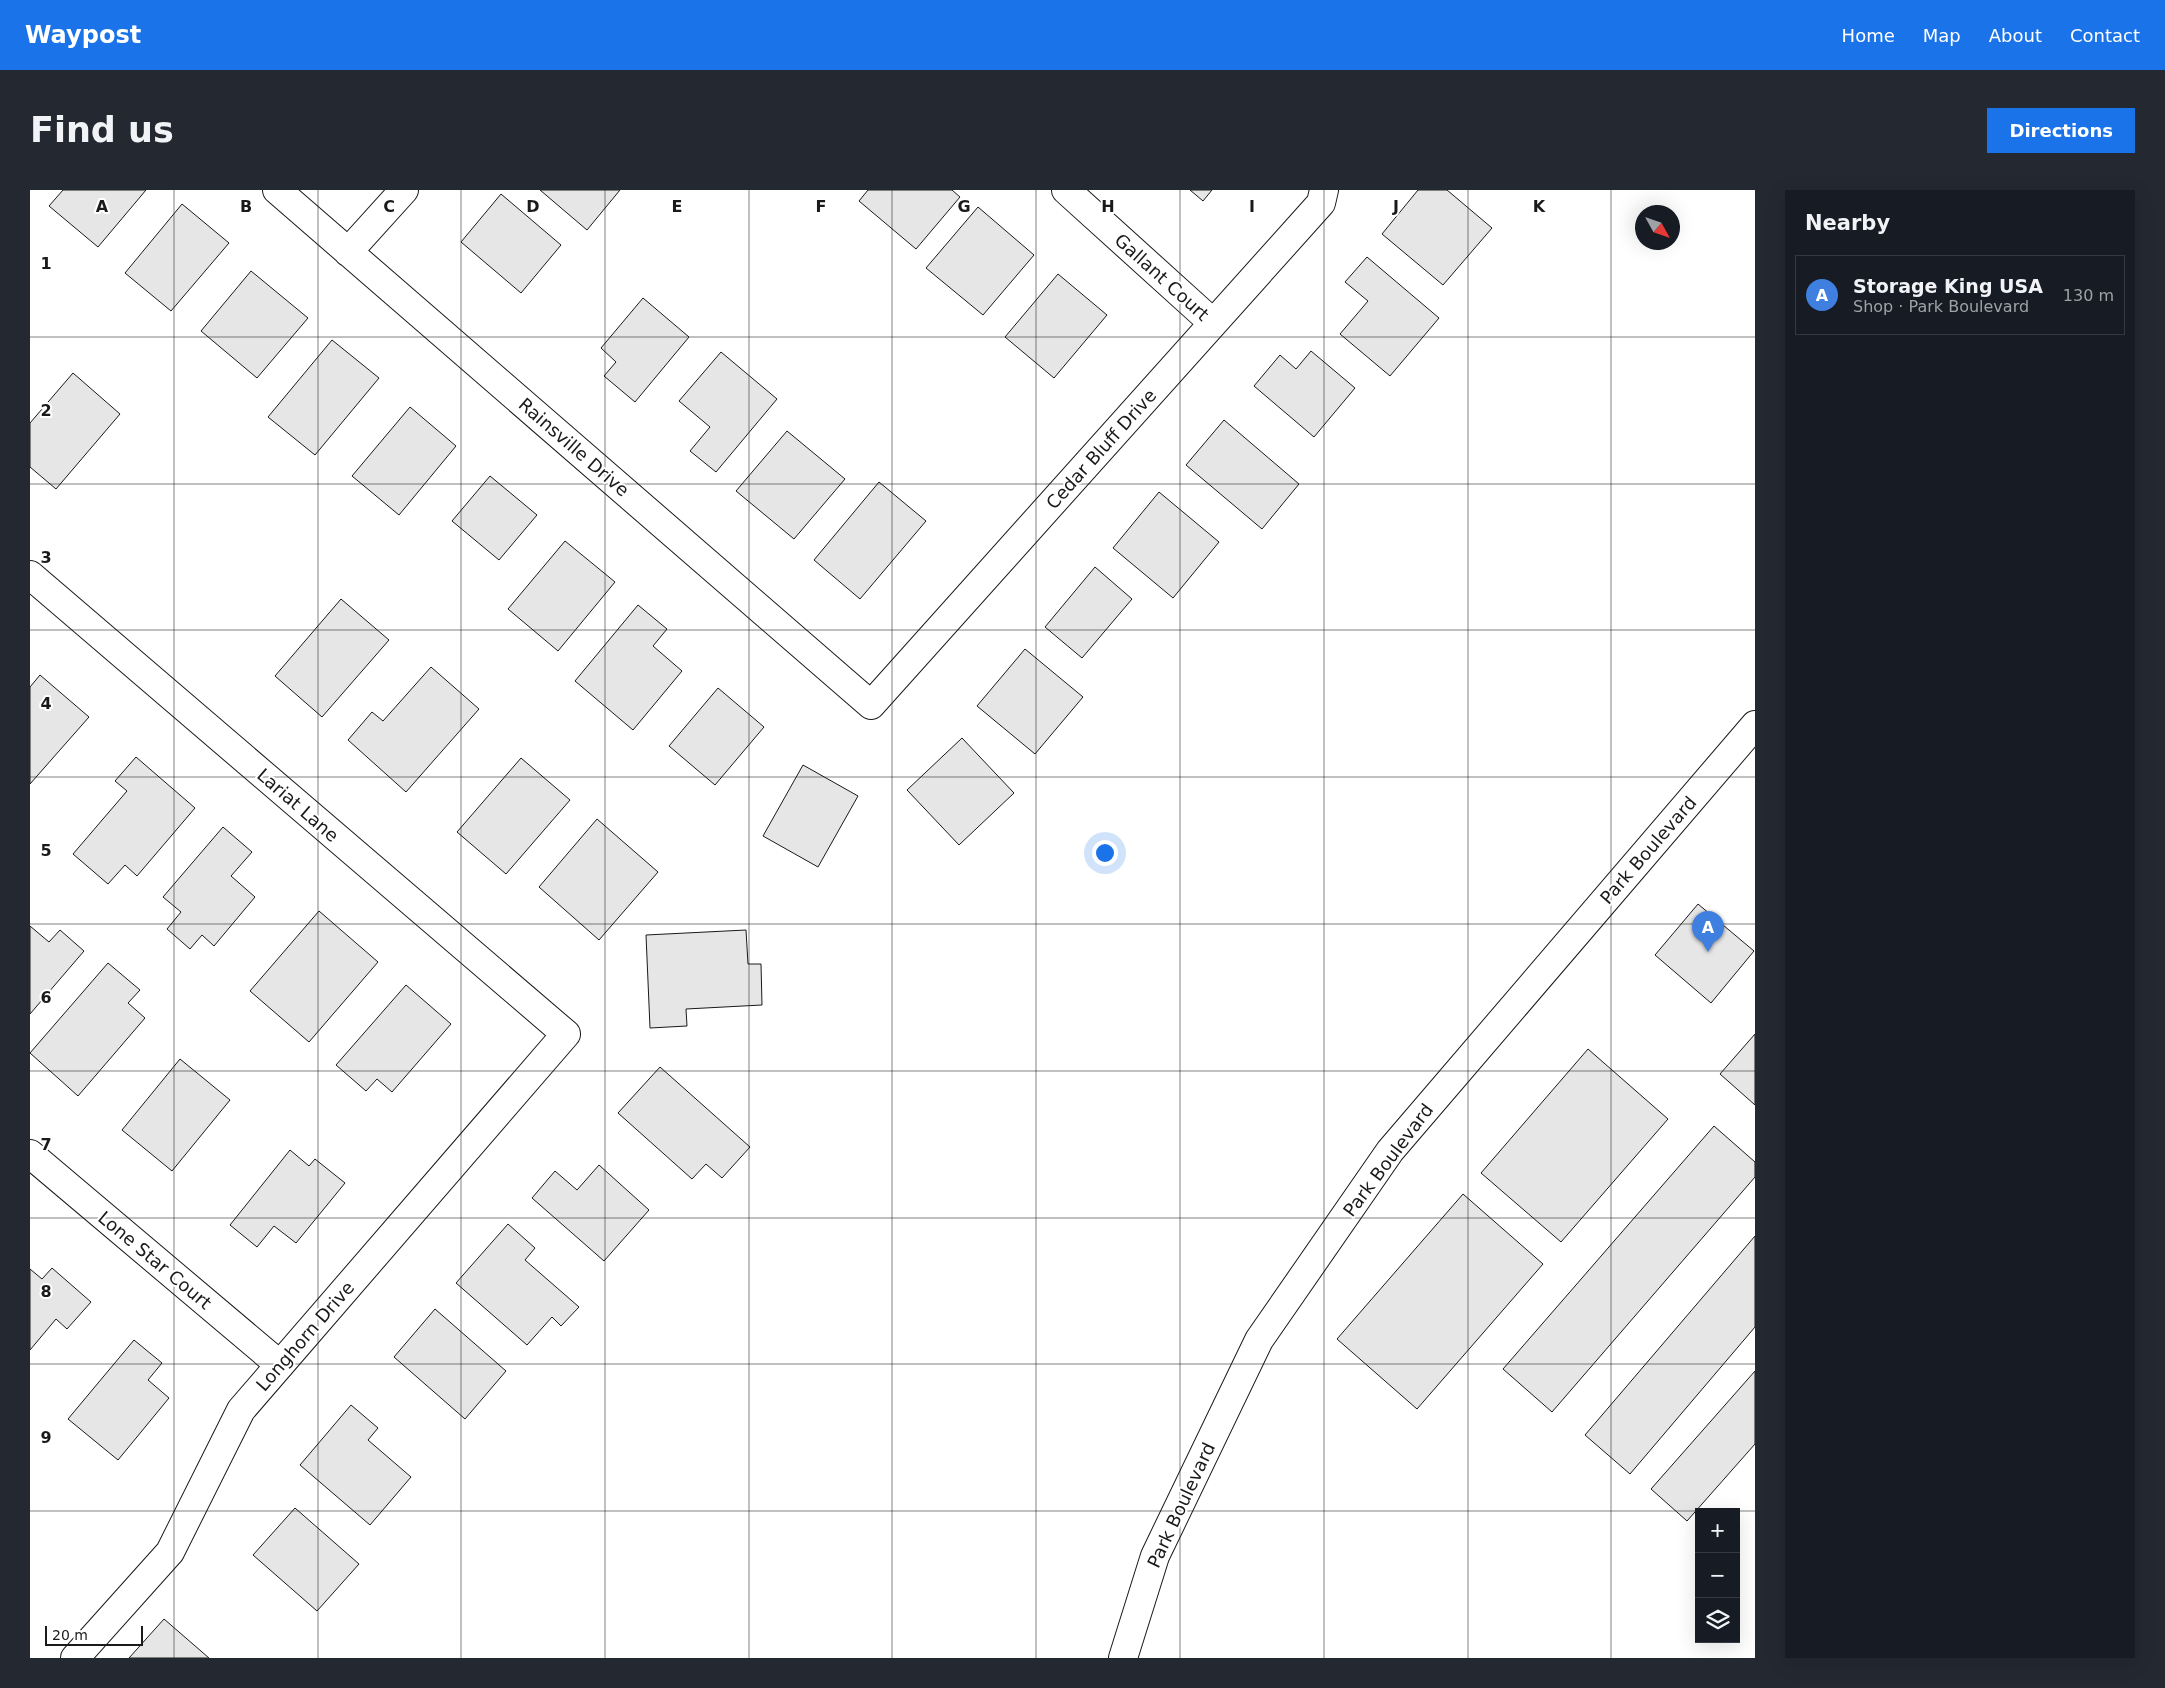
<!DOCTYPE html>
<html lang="en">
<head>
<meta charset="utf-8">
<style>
	:root { --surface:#171b24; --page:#242831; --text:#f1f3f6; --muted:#9ea1a6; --line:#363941; --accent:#1a73e8 }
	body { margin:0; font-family:"DejaVu Sans",sans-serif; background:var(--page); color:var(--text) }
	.controls { position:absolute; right:15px; bottom:15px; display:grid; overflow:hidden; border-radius:0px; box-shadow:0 5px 20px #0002 }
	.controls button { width:45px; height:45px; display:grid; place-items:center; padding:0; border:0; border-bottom:1px solid var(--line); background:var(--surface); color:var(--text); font:25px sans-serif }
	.compass { position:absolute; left:1605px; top:15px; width:45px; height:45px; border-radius:50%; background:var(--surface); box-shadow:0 5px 20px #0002; rotate:130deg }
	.scale { position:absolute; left:15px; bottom:12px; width:98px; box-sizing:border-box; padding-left:5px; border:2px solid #1a1a1a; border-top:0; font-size:14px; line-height:18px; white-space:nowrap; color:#1a1a1a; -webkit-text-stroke:4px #fff; paint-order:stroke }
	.you { position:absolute; left:1074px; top:662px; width:18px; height:18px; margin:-12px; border:4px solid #fff; border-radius:50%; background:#1a73e8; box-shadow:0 0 0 8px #1a73e833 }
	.badge { display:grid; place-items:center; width:32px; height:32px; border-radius:50%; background:var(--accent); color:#fff; font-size:16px; font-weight:700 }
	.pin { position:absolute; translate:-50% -41px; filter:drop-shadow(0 1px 2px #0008) }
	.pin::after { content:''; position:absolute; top:26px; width:18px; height:15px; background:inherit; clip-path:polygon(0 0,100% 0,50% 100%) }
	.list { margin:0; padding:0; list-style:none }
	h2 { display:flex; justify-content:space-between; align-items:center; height:65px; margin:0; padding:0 20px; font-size:21px }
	h2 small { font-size:16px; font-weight:400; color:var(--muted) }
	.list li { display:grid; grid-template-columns:32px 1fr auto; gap:15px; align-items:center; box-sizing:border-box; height:80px; margin:0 10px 10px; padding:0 10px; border:1px solid var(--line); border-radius:0px }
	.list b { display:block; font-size:19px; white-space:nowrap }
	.list p { margin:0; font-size:16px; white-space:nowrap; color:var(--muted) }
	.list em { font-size:16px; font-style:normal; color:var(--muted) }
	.icon { flex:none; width:28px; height:28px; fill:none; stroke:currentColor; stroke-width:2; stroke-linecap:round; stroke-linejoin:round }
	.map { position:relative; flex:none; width:1725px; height:1468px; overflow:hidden; border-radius:0px }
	header { display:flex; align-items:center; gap:30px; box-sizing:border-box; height:70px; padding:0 25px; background:var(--accent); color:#fff }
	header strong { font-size:24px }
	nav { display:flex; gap:28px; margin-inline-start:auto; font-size:18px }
	.intro { display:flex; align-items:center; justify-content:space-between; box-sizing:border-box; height:120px; padding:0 30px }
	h1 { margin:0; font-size:35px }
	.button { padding:12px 22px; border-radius:0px; background:var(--accent); color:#fff; font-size:18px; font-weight:700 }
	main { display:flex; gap:30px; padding:0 30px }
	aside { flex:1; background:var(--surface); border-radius:0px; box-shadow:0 5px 20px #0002 }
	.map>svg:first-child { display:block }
</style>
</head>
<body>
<header>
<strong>Waypost</strong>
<nav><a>Home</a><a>Map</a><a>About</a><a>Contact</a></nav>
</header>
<div class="intro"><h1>Find us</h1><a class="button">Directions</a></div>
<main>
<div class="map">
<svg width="1725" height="1468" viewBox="0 0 1725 1468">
	<rect width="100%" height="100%" fill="#fff"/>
	<!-- building -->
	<path fill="#e6e6e6" stroke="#1a1a1a" d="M33,0H116L68,57L19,16Z
		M510,0H590L557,40Z
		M838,0H922L930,7L886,59L829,11Z
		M1160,0H1182L1173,11Z
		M1388,0H1417L1462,38L1413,95L1352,44Z
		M471,4L531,55L491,103L431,52Z
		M152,14L199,53L141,121L95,83Z
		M948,17L1004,65L953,125L896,78Z
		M1337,67L1409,128L1360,186L1310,144L1338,111L1315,92Z
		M221,81L278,128L227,188L171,141Z
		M1028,84L1077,125L1024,188L975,147Z
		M613,108L659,147L605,212L574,186L586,172L571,158Z
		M302,150L349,188L285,265L238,227Z
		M1281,161L1325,198L1284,247L1224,196L1250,165L1266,179Z
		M691,162L747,209L686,282L660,261L680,237L649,211Z
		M43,183L90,224L26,299L0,277V233Z
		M380,217L426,256L369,325L322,286Z
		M1194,230L1269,294L1232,339L1156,275Z
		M757,241L815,289L764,349L706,301Z
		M460,286L507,325L469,370L422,331Z
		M849,292L896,331L830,409L784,370Z
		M1129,302L1189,352L1143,408L1083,358Z
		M535,351L585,392L528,461L478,419Z
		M1065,377L1102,409L1052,468L1015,437Z
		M311,409L359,450L292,527L245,486Z
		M608,415L637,439L623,456L652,481L603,540L545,491Z
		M995,459L1053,507L1005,564L947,516Z
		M401,477L449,519L376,602L318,550L342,522L353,531Z
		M10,485L59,527L0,594V497Z
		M688,498L734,537L685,595L639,556Z
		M932,548L984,603L929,655L877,600Z
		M106,567L165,618L107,686L95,675L78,694L43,664L97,601L85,591Z
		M491,568L540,610L476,684L427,642Z
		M773,575L828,606L788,677L733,646Z
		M567,629L628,682L569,750L509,697Z
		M193,637L222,662L201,686L225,707L184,756L172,745L160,759L137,739L151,722L133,707Z
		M1668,714L1724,761L1681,813L1625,765Z
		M289,721L348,772L279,852L220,801Z
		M0,736L19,752L30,740L54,761L0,824Z
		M716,740L718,774H731L732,815L656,819L657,836L620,838L616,745Z
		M78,773L110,800L98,813L115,828L48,906L0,863Z
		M376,795L421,834L362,902L347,889L336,901L306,875Z
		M1725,844V915L1690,884Z
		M1558,859L1638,929L1531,1052L1451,983Z
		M150,869L200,910L142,981L92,940Z
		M630,877L720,957L692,988L676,974L662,989L588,923Z
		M1684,936L1725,972V987L1522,1222L1473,1179Z
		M260,960L279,976L285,969L315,993L266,1053L244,1036L227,1057L200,1035Z
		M569,975L619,1020L574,1071L502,1008L525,981L547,1000Z
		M1433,1004L1513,1074L1387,1219L1307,1149Z
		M478,1034L505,1058L495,1070L549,1117L531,1136L522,1127L497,1155L426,1093Z
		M1725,1046V1137L1600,1284L1555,1245Z
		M22,1078L61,1112L37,1139L26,1129L0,1160V1079L12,1089Z
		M405,1119L476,1181L435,1229L364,1167Z
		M104,1150L132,1173L118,1190L139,1208L88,1270L38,1229Z
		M1725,1181V1254L1657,1331L1621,1299Z
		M321,1215L348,1238L338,1250L381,1287L340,1335L270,1275Z
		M265,1318L329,1374L287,1421L223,1365Z
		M134,1429L179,1468H99Z"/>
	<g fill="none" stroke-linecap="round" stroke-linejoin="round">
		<!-- minor casing -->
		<g stroke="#1a1a1a" stroke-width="30">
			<path id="minor" d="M247,0L841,515L1291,13L1294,0
				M1036,0L1183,133
				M318,62L374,0
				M0,385L536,844L211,1220L140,1362L45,1468
				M0,964L250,1175"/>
		</g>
		<!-- major casing -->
		<g stroke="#1a1a1a" stroke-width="30">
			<path id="major" d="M1093,1468L1125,1366L1229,1150L1360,961L1725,535"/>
		</g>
		<!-- minor -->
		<use href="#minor" stroke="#fff" stroke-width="28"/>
		<!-- major -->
		<use href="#major" stroke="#fff" stroke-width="28"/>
	</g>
	<!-- grid -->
	<path fill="none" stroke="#1a1a1a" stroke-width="1" stroke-opacity="0.55" d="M144,0V1468M288,0V1468M431,0V1468M575,0V1468M719,0V1468M862,0V1468M1006,0V1468M1150,0V1468M1294,0V1468M1438,0V1468M1581,0V1468M0,147H1725M0,294H1725M0,440H1725M0,587H1725M0,734H1725M0,881H1725M0,1028H1725M0,1174H1725M0,1321H1725"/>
	<g text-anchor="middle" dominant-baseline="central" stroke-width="4" stroke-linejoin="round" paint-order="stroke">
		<!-- street labels -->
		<g font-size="18" fill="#1a1a1a" stroke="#fff">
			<text transform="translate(1132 87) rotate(42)">Gallant Court</text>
			<text transform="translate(544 257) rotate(41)">Rainsville Drive</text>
			<text transform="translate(1071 259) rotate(-48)">Cedar Bluff Drive</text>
			<text transform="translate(268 615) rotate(41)">Lariat Lane</text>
			<text transform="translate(1618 660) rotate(-49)">Park Boulevard</text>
			<text transform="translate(1358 970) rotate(-53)">Park Boulevard</text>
			<text transform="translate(125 1070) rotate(40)">Lone Star Court</text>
			<text transform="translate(275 1146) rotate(-49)">Longhorn Drive</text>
			<text transform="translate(1151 1315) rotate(-65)">Park Boulevard</text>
		</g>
	</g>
	<g font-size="16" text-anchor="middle" font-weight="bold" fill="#1a1a1a" stroke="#fff" stroke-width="4" stroke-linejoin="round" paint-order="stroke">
		<text x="72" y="22">A</text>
		<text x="216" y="22">B</text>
		<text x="359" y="22">C</text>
		<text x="503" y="22">D</text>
		<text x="647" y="22">E</text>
		<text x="791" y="22">F</text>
		<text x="934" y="22">G</text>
		<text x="1078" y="22">H</text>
		<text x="1222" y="22">I</text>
		<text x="1366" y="22">J</text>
		<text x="1509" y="22">K</text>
		<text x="16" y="79">1</text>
		<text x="16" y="226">2</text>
		<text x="16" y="373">3</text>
		<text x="16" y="519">4</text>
		<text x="16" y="666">5</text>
		<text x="16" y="813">6</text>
		<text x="16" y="960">7</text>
		<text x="16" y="1107">8</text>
		<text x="16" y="1253">9</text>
	</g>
</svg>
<div class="controls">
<button>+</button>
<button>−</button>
<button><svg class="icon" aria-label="layers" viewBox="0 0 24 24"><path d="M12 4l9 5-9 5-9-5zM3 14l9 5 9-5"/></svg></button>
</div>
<svg class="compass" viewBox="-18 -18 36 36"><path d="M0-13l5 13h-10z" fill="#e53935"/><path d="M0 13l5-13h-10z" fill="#9ea1a6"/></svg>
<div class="scale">20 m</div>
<div class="you"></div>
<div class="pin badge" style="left:1678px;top:762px;background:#3f7fe0">A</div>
</div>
<aside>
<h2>Nearby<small></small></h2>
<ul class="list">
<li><span class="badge" style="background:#3f7fe0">A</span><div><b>Storage King USA</b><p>Shop · Park Boulevard</p></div><em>130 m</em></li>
</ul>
</aside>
</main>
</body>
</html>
